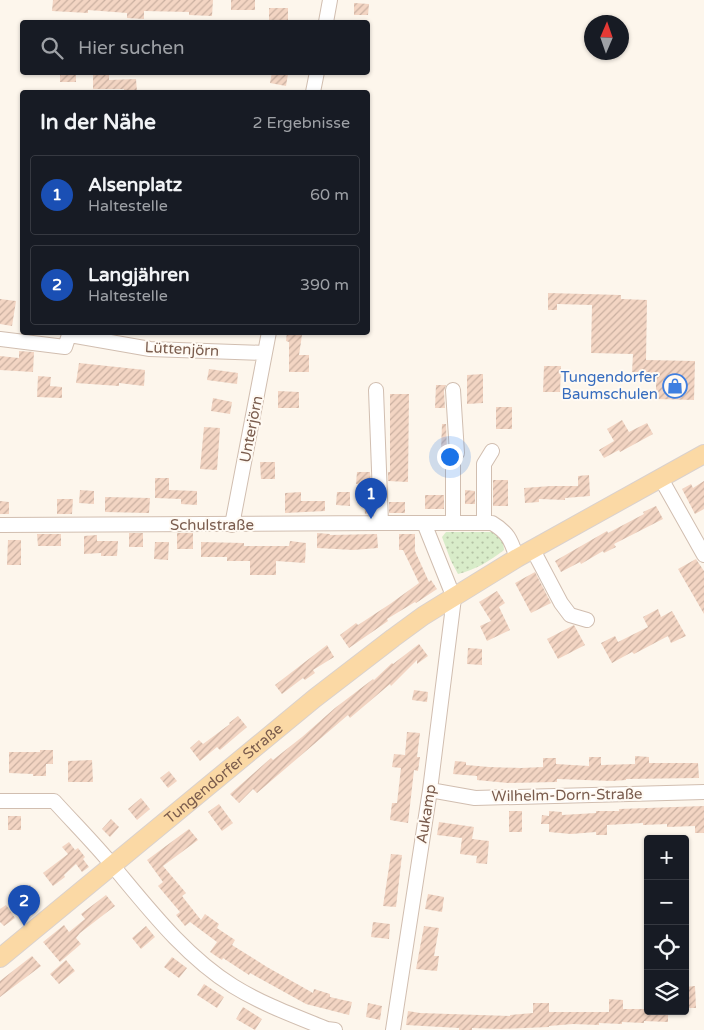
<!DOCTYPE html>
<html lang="de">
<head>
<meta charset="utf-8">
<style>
	:root { --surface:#171b24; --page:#242831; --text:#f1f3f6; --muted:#9ea1a6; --line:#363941; --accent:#e76f51 }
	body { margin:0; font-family:"Varela Round",sans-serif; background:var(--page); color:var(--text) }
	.controls { position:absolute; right:15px; bottom:15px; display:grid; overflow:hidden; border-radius:5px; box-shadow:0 1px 4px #0004 }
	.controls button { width:45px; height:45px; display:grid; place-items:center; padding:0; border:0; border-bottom:1px solid var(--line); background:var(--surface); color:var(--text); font:25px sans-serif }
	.compass { position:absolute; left:584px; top:15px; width:45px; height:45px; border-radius:50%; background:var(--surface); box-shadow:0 1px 4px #0004; rotate:2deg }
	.you { position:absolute; left:449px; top:456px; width:18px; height:18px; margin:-12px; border:4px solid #fff; border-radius:50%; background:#1a73e8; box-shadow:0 0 0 8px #1a73e833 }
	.badge { display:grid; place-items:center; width:32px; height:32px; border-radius:50%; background:var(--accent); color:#fff; font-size:16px; font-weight:700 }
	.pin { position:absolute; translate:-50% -41px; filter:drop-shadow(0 1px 2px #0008) }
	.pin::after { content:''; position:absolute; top:26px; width:18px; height:15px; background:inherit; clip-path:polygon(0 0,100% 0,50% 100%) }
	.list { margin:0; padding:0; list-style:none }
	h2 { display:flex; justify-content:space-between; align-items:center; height:65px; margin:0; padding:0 20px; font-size:21px }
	h2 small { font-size:16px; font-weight:400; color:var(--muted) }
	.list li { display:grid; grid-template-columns:32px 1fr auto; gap:15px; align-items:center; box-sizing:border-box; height:80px; margin:0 10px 10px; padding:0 10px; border:1px solid var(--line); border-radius:5px }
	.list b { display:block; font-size:19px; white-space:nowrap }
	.list p { margin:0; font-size:16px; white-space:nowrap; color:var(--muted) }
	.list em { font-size:16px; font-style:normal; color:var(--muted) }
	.icon { flex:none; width:28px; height:28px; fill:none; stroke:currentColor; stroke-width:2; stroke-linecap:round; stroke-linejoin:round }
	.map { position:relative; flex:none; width:704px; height:1030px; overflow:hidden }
	.search { position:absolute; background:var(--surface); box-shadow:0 1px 4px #0004; left:20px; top:20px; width:350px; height:55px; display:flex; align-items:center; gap:12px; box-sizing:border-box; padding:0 18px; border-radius:5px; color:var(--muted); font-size:19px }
	.panel { position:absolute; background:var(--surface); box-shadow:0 1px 4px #0004; left:20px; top:90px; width:350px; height:245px; border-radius:5px }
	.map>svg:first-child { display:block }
</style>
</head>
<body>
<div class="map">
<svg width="704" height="1030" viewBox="0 0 704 1030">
	<defs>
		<pattern id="grass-dots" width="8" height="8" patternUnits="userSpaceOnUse" patternTransform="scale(1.25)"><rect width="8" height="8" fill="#d8ecc9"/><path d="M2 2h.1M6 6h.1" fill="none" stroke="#b4c2a5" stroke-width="1.8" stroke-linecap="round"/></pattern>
		<pattern id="building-hatch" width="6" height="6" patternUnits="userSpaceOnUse" patternTransform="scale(1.25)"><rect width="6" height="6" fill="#f3d5c3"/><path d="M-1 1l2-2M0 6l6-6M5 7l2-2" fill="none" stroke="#cab0a1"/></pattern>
	</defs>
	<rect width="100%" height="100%" fill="#fdf6ec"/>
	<!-- grass -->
	<path fill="url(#grass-dots)" d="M446,532H495L503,541L504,550C490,561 475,570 458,574L451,561L442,537Z"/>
	<!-- building -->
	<path fill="url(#building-hatch)" d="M53,0H213L212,16L189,15V12L144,11V19L127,18V13L88,10V13L52,11Z
		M231,0H255V10H231Z
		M354,3L369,4L368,15H354Z
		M269,8H288V22H269Z
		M60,72H76V82H60Z
		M93,72H109V80L136,79L137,92H124V89H93Z
		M272,72L288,74L286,86L270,83Z
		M548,293L621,295V299L647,300L646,360L695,361L694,400L656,399V373L632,372L633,354L591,353L592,305L557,304V310H548Z
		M0,299L16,301L12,326L0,324Z
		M287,332L302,335L299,355H309V372H289V342L286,341Z
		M19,351L34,352L33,372L0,370V356L19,358Z
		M79,363L145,370L144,386L119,383V386L76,383Z
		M544,366H561L560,392H543Z
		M209,369L238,373L237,384L207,380Z
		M483,374V403L467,404V375Z
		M38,376L51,377L50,386L62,387V398L37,397Z
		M436,385H446L444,391L445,408H435Z
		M278,391L299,392V408H278Z
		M390,394H409L408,482L388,481V472H390Z
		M213,398L232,402L230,414L211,411Z
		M496,407H512V429H496Z
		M622,420L629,432L647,423L653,434L620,452L619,450L604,458L599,450L614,441L607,429Z
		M442,424H446L447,451H441Z
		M204,427L220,428L217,470L200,469Z
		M260,462H275V479H261Z
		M357,472H370L371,483L356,484Z
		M589,475L590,496L565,498V500L539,499V502L525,503L524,488L551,486H578V476Z
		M155,478H169V490L197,491V505L181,504V499L155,498Z
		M493,480H508V506H493Z
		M704,481V509L695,514L682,489L691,484L693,488Z
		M80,490L94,491V504L79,503Z
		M465,490L475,491V504H465Z
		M301,492V501H325V511L285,513V493Z
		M337,492H350V506L336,505Z
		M425,495H444V509H425Z
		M105,497L150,498L149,513L105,512Z
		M57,499H73L72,514H57Z
		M364,500H371L372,513L365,514Z
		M0,501L9,502V514H0Z
		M389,502H405V513H389Z
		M656,506L663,519L614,544L616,547L604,553L603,551L581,564L580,562L561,572L555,561L607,531L608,533L644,514L643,512Z
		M129,533H143V547H129Z
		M177,533H193V549H177Z
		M317,533L330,534V535L377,534L378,548L353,550L317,548Z
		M37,534H61V546H38Z
		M399,534H415V551L429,582L431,580L437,589L416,603L415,602L387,619L388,621L349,648L340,635L356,623L358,625L390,604L419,583L403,550H399Z
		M97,535V541H118L117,556H101V553L84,554V536Z
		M8,540H21V565H7Z
		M290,541L306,543L305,563L276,561V575H250V561H227V557H201V542L244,543V546H289Z
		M155,542H169L168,560L154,559Z
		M696,559L704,571V614L678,569Z
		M535,572L551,603L531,613L515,583Z
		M497,591L505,603L499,607L510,630L487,641L480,626L491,621L479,602Z
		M658,609L661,617L672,611L686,636L671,643L668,636L634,654L632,652L612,663L601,643L615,636L618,642L648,627L643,617Z
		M574,625L585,645L558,659L547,639Z
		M419,644L428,656L417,664V660L391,686L390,684L350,718L348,715L257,793L253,789L239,803L230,794L271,758L273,760L302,737L335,708L373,679L374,680L392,663L393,664Z
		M327,645L334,657L313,670L315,673L305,680L303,678L282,694L275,685Z
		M468,648L482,649V665L467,664Z
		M414,690L428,692L427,702L412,700Z
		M238,716L247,727L220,750L217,747L200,761L190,748L199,740L203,744L230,724L229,723Z
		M407,732L420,733L417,757H420L418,771L414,770L408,823L390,820L392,803H397L401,768L392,767L394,754L405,755Z
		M40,750H53V764H46V776H33V774L9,773V752H40Z
		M635,756L649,757V763H698L699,778L626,779V780L612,781L557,779V782L508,783L477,780V776L453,774L455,761L466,762V765L489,767L521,768L543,767V758H556V764L589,766V757H601V765L635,764Z
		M92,760L93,782H68V761Z
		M169,771L177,781L168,788L160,778Z
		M141,798L150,809L137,820L128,809Z
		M219,804L233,823L222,831L208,812Z
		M704,806V833H695V826L667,827V824L643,825V823L607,825V835H596V832L571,834L549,832V824H541L542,815L549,816V811L562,812V815L596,813V811H619V809Z
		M509,811H522V832H509Z
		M8,816H21V830H8Z
		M111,819L119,827L110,837L102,829Z
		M439,822L474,827L472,839L489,841L487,864L476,863L477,856L460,854L462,838L437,835Z
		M189,829L198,840L163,866L186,893L182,896L201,920L205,914L219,924L217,928L235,940L232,945L267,967L313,993L314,989L330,994V997L352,1002L349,1015L306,1004L250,973L249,975L223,958L222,960L210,952L217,942L190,922L185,926L176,915L180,912L158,886L163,882L147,860Z
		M69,842L75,850L78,848L85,857L83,859L89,867L82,872L76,864L64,875L65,877L53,886L43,873L68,854L62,847Z
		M391,854L402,855L396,907L383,906Z
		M30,885L40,898L28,906L19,894Z
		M428,894L444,897L442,912L425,909Z
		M106,895L115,906L80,933L76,938L81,944L60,962L43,942L64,925L69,932L85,919L81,914Z
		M6,905L15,918L4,926L0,922V909Z
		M373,922L390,924L389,939L371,937Z
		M146,926L155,937L141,949L132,938Z
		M424,926L439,928L434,956H439L437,971L416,969Z
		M32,956L41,966L0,997V981Z
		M172,957L187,968L179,978L164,967Z
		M66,960L75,971L59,984L50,974Z
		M204,984L224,997L217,1008L197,995Z
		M695,986L696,1008H685V987Z
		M609,999L623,1000V1009H644V1011H668V1022L644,1021V1023L622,1022V1024L599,1023V1025L573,1024L549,1026V1027L500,1029L472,1028V1030H459V1028L406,1025L408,1011L420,1013L510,1016V1015L533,1013V1003H549V1012H609Z
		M368,1003L382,1006L380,1020L366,1017Z
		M243,1007L262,1019L255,1030L236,1019Z"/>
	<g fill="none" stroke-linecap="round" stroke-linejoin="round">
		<!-- minor casing -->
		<g stroke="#d1beb0" stroke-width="16">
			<path id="minor" d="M326,22L330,0
				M313,92L317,72
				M70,335L150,349L265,353
				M0,339L65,347L70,332
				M376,390L381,523
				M660,477L704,555
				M453,523V458L457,453L453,390
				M484,523V464L492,451
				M0,525L381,523H492C509,533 511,541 517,558
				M232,525L269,332
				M533,550L561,603L570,615L587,620
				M430,790L475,798L704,792
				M0,801H54C73,822 94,843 113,866C149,909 185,956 233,986C262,1004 295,1016 327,1029L335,1030
				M393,1030L430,790L454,598L424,523"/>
		</g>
		<!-- major casing -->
		<g stroke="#dad1cd" stroke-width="20">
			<g id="major">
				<path id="s1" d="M0,958L315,698L393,638L423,616L517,558L704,454"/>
			</g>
		</g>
		<!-- minor -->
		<use href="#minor" stroke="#fff" stroke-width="14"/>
		<!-- major -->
		<use href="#major" stroke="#fbd9a5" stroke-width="18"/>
	</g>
	<!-- icons -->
	<defs>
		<g id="shop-ring" transform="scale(1.25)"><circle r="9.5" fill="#fffaf3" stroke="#3f7fe0" stroke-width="1.5"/><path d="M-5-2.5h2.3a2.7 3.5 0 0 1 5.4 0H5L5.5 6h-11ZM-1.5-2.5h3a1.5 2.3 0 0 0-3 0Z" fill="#3f7fe0"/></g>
	</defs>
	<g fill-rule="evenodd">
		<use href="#shop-ring" x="675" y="386"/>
	</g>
	<g text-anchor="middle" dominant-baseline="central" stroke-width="4" stroke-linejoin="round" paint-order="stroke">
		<!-- street labels -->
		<g font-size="15" fill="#7a5c4d" stroke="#fffaf3">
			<text transform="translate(182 349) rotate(3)">Lüttenjörn</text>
			<text transform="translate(251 429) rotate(-79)">Unterjörn</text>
			<text x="212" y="525">Schulstraße</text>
			<text stroke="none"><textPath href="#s1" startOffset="290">Tungendorfer Straße</textPath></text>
			<text transform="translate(567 795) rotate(-1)">Wilhelm-Dorn-Straße</text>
			<text transform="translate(426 814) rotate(-81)">Aukamp</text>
		</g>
		<!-- shop labels -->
		<g font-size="15" fill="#366cbe" stroke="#fffaf3" text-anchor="end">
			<text x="658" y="377">Tungendorfer<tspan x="658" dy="17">Baumschulen</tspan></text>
		</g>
	</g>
</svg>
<div class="controls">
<button>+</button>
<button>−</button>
<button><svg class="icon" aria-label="locate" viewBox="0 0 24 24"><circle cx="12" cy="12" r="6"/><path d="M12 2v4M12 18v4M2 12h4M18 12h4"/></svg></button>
<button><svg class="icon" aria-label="layers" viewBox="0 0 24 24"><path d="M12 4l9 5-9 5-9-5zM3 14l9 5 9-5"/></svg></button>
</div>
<svg class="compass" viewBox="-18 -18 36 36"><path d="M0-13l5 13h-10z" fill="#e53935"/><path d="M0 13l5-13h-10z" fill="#9ea1a6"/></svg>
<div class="you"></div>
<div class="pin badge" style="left:371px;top:519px;background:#1a4fb4">1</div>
<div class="pin badge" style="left:24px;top:926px;background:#1a4fb4">2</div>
<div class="search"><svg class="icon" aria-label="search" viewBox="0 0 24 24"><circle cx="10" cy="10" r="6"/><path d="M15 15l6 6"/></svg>Hier suchen</div>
<section class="panel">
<h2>In der Nähe<small>2 Ergebnisse</small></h2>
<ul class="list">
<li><span class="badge" style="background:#1a4fb4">1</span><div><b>Alsenplatz</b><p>Haltestelle</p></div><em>60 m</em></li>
<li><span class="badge" style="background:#1a4fb4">2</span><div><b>Langjähren</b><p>Haltestelle</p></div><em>390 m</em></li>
</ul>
</section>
</div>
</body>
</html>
